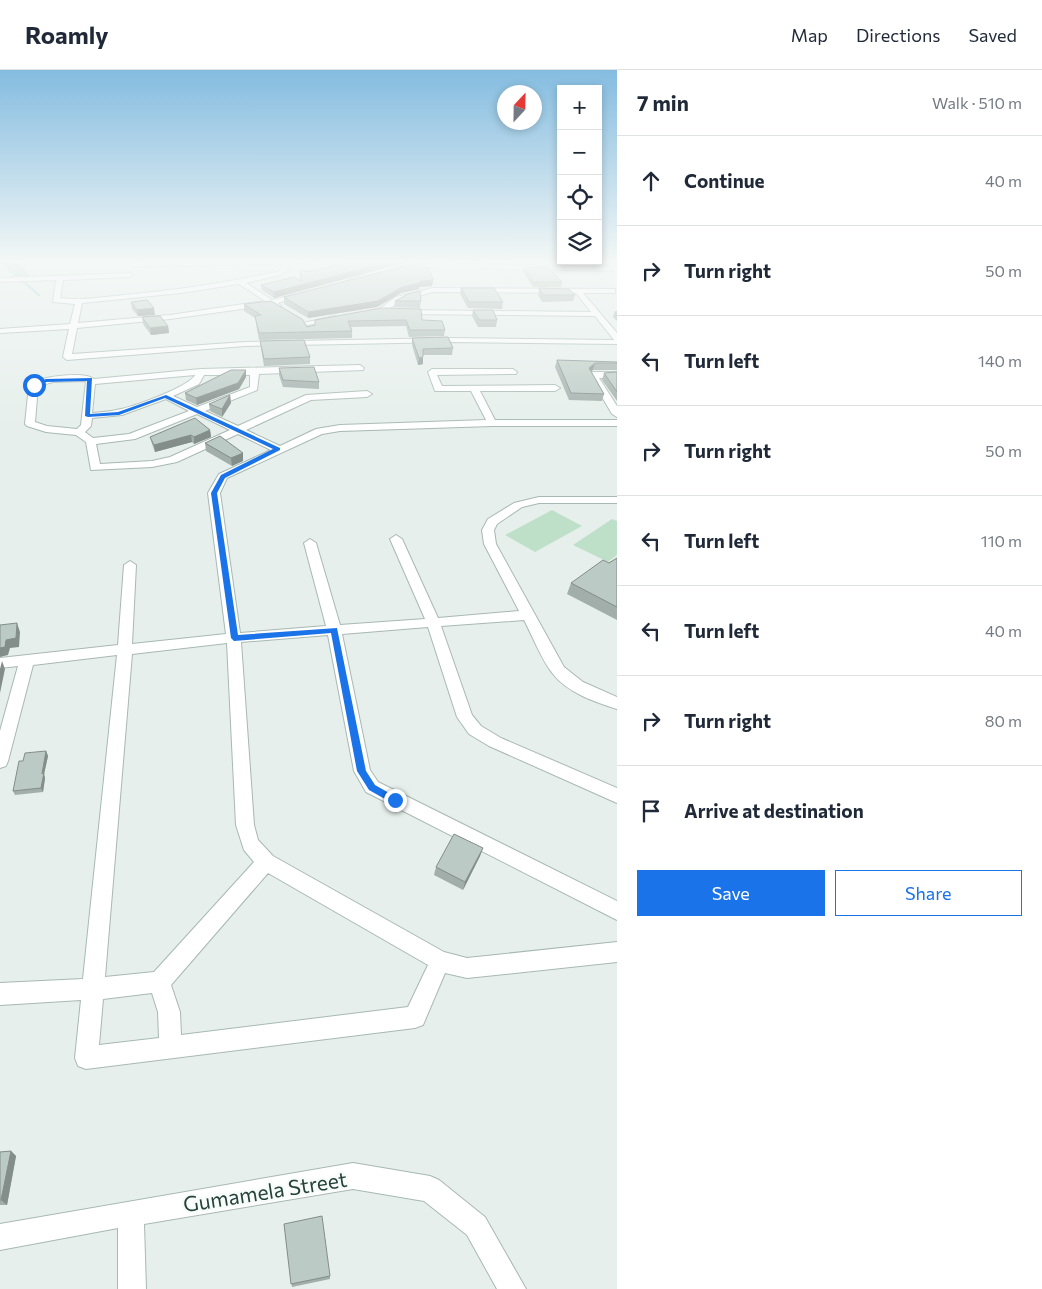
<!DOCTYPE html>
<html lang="en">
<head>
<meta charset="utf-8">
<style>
	:root { --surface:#fff; --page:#f6f6f7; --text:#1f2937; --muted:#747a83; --line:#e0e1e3; --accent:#1a73e8 }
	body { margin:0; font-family:Commissioner,sans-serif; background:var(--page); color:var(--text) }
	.controls { position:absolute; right:15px; top:15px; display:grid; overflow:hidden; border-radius:0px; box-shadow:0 2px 8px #0003 }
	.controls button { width:45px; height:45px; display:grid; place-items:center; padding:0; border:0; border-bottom:1px solid var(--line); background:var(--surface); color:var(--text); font:25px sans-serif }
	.compass { position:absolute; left:497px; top:15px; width:45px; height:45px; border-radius:50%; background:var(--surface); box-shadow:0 2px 8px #0003; rotate:22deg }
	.stop { position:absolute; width:15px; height:15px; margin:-11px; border:4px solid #1a73e8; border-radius:50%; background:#fff }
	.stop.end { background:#1a73e8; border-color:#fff; box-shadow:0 1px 5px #0008 }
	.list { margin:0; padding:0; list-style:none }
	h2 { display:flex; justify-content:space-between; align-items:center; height:65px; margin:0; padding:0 20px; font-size:21px }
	h2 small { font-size:16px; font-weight:400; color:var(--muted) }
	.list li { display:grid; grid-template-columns:32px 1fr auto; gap:15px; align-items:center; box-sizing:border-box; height:90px; padding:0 20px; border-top:1px solid var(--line) }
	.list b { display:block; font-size:19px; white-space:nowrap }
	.list em { font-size:16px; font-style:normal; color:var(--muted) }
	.actions { display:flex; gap:10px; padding:15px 20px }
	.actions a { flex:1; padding:11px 0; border:1px solid var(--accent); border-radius:0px; text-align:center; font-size:18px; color:var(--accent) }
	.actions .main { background:var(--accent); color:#fff }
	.icon { flex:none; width:28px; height:28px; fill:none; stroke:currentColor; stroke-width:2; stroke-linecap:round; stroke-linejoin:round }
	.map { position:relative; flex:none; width:617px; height:1219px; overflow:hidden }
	header { display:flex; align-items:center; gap:30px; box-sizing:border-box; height:70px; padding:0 25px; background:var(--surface); border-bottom:1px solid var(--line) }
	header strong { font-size:24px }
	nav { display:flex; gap:28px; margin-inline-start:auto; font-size:18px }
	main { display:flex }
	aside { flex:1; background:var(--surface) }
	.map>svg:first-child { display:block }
</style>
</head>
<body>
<header>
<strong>Roamly</strong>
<nav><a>Map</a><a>Directions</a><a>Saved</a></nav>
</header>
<main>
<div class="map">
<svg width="617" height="1219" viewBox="0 0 617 1219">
	<rect width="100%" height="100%" fill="#e6efeb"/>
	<!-- green -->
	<path fill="#bfe0c8" d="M552,440L582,456L535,482L505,465Z
		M612,449L617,451V485L608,492L573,475Z"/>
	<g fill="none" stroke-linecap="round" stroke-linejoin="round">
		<!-- stream -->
		<path stroke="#8ec9d4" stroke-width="2.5" d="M24,212L39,225"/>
		<!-- river -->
		<path fill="#8ec9d4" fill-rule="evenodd" d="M0,191H17L31,208L28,211H18Z"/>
		<!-- street casing -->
		<g stroke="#a8b8b2" stroke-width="2">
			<path id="street" d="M218,191H341L289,194L285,202L280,205L246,213L272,230L302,223L306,225L278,233L281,236L280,238H274L270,235L170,249L77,258L72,284L245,272L451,268L614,270L595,246L402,244L398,242L402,240L591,242L576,223L433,222L401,231L383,243L376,241L396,227L433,218L615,219V223H583L617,263V274L451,272L245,276L67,290L63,287L69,259L0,263V259L70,254L75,234L53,232L56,210L0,212V208L130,203L133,205L130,207L63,210L60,228C81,231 103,227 125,225C175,220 226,213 276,202L280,200L283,194L134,197L131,195L134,193ZM239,214L265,231L170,245L78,253L82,233L181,223Z
				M419,191H430L427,193L617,197V201L415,197L402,201L399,199Z
				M401,192L404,194L403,195L350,213L345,212L371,201Z
				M335,246L339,248L338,250L307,255L303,253Z
				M360,295L364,298L363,300L259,304L257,320L205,341L238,356L306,325L367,321L372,324L367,327L311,330L246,360L280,376L316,359L340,355L486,350L471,321H435L428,302L432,299H513L517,302L516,304L437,305L442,316L555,315L560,318L555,321H480L495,350H617V356H492L340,361L322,364L227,408L220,423L240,563L326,556L304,473L310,469L316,473L340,555L425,549L390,469L396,465L402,469L438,548L519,541L484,474L482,460L488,449L514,433L539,427H617V433H539L522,437L497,454L494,460L496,474L564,597L583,612L617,627V639C595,632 568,623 553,604C541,589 533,567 524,550L441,556L472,645L481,656L501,668L617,718V733L489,676L469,664L457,647L428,557L342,564L370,700L378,712L617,831V850L366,722L354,701L328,565L241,572L254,755L258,770L273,786L444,882L467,888L617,872V892L467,908L445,903L423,955L415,958L86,999L78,996L75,988L81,930L0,935V913L83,909L117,585L33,595L8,691L6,696L0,698V661L18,596L0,598V588L118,575L124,495L130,491L136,495L132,574L226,564L208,423L219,404L271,380L238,364L177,392L152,397L91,400L86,372L76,365L46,362L27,356L25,354L29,315C39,306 85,301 94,309L201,299ZM195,305C189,317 131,338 116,340C108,342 100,342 92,343L95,314ZM204,305H250V317L197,337L173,326L199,314ZM86,311L81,355L77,359L47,356L35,352L38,316L53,312ZM166,329L189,341L129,364L93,368L85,362L91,356L92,348L122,345ZM197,344L230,360L170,387L152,391L100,394L96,374L135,369ZM227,573L236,755L244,780L254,792L154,902L105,907L132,584ZM268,803L428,895L408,937L181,965L180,942L171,915ZM152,923L158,942L159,968L99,975L103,929Z
				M593,302H617V308H599L617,336V347L612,344L589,305Z
				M353,1093L430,1106L439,1110L485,1147L526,1219H497L467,1165L424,1131L353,1119L144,1154L146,1219H118V1158L0,1180V1154Z"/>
		</g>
		<!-- street -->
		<use href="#street" fill="#fff" fill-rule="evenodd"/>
	</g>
	<!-- wall -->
	<path fill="#a1aea9" d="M350,191H404V193L274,228L262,220L261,215L300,211V201H313Z
		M524,197L562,212L561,217H533L523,201Z
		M433,210L432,216L419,217V219L401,223L377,237L308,248L284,234V227Z
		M461,218L503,232L502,239L468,238L460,224Z
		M539,218L575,225L573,231L542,232L538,225Z
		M395,231H421L420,238L394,237Z
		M131,232L155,245L138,246L132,239Z
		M244,234L307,257L315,255V250H422L445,260L444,266L409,267L406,256L351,257L352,261V268L259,270L255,248L244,241Z
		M473,240L497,250L496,257H478L472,246Z
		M615,241H617V251L613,247Z
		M142,247L168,256L169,263L151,265L143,254Z
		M412,268L453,278L452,285H423V294L418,295L412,275Z
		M260,271L310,287V294L264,296L261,278Z
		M557,290L617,292V300H593L591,301L604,324L602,331L569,330L555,297Z
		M279,298L319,312V319L283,317L279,305Z
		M246,300V307L239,319L197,335L186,330L185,323Z
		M617,302V331L602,310L604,303Z
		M230,325L231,333L222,347L210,341L209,334Z
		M210,360L211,367L194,374L192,372L155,382L152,374L150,367Z
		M205,373L243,383V391L232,396L206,381Z
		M617,488V550L567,524L571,513Z
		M46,681L48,686L44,704L45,708L43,722L15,725L13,721L23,691Z
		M483,778L480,786L463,820L434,805L436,797Z
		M11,1081L16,1086L7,1135H0V1082Z
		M284,1154L330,1206V1209L292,1217Z"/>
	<!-- shaded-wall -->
	<path fill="#838d89" d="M391,191H404V193L274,228V222Z
		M433,210L432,216L419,217V219L401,223L377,237L308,248V242L402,217L420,211Z
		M154,238L155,245L138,246L137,240Z
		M168,256L169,263L151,265L150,258Z
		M423,287V294L418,295L419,288Z
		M595,293L593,300L587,305L589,298Z
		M246,300V307L239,319L197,335L196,328Z
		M230,325L231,333L222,347V339Z
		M210,360L211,367L194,374V367Z
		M191,365L192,372L155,382L154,375Z
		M243,383V391L232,396L231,388Z
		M17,553L20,562L19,577L10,578L8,585L0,587V578L6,570Z
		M2,591L5,599L0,623V599Z
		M46,681L48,686L44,704L45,708L43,722L41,718L42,704Z
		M483,778L480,786L463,820L465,812Z
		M11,1081L16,1086L7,1135L1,1130Z"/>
	<!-- building -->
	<path fill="#bbcac4" stroke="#838d89" d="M350,191H391L274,222L261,215L294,207L301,211L300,201H313Z
		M416,193H427L433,210L420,211V213L402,217L378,231L308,242L284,227Z
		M524,197H548L562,212H534Z
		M461,218H494L503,232H469Z
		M539,218L569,219L575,225H543Z
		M420,221L421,231H395L408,224Z
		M147,230L154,238L137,240L131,232Z
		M271,231L302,249L307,257L315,255V250L381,238L421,239L422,250L442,251L445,260H410L406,250L348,251L352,261L259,263L255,246L261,245L244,234Z
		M473,240H493L497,250H479Z
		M160,246L168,256L150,258L142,247Z
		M448,267L453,278L423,279V287L419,288L412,268Z
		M304,270L310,287L264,289L260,271Z
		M557,290L617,292V293H595L589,298L604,324L571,323Z
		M314,297L319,312L283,310L279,298Z
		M231,300H246L238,313L196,328L185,323Z
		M617,302V322L604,303Z
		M230,325L222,339L209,334Z
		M195,348L210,360L194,367L191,365L154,375L150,367Z
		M220,366L243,383L231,388L205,373Z
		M617,488V537L571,513L603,490L609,493Z
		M17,553L16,568L6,570L5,577L0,578V555Z
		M46,681L42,704L44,703L41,718L13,721L19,691H23L25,683Z
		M454,764L483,778L465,812L436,797Z
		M11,1081L1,1130H0V1082Z
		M322,1146L330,1206L291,1214L284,1154Z"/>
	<!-- sky -->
	<linearGradient id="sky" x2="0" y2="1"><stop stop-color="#84bce0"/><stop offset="0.53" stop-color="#f4f8f6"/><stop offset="1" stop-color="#f4f8f6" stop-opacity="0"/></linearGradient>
	<rect width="617" height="362" fill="url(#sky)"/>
	<!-- route -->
	<path fill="#1a73e8" d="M92,308L90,344L118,342L166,325L280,378V380L225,408L217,423L238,565L337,558L366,701L375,715L398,728V733H392L369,720L357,701L331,563L234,571L231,568L211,423L221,405L273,379L165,328L119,345L88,347L85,346L87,311L46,312L34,317L31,315L46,309Z"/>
	<g text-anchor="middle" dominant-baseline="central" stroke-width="5" stroke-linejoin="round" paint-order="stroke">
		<!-- near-street labels -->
		<g font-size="21" fill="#24423a" stroke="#f7fbf9">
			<text transform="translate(265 1121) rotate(-9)">Gumamela Street</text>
		</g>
	</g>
</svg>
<div class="controls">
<button>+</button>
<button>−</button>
<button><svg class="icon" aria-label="locate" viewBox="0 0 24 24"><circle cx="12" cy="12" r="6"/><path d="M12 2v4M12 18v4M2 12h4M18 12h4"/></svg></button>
<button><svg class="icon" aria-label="layers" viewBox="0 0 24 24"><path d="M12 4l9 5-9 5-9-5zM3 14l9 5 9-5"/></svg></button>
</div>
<svg class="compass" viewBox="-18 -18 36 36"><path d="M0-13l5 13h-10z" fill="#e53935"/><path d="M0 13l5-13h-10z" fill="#747a83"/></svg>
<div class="stop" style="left:34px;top:315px"></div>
<div class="stop end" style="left:395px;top:730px"></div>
</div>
<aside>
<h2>7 min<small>Walk · 510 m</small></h2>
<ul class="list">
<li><svg class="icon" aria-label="ahead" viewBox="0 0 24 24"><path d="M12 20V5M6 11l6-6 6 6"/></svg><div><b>Continue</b></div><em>40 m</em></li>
<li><svg class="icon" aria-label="right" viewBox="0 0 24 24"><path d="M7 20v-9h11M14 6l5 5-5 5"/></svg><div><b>Turn right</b></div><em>50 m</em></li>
<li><svg class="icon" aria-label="left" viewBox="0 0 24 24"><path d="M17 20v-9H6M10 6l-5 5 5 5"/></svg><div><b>Turn left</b></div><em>140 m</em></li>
<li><svg class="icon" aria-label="right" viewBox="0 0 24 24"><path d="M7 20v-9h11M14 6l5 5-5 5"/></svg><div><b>Turn right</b></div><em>50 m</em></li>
<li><svg class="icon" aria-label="left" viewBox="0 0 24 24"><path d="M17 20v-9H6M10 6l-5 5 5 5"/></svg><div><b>Turn left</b></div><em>110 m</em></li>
<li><svg class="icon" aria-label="left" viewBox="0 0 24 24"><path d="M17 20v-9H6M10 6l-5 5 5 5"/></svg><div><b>Turn left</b></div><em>40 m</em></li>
<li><svg class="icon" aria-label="right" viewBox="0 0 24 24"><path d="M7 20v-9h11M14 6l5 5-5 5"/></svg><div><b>Turn right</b></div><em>80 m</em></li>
<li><svg class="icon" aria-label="arrive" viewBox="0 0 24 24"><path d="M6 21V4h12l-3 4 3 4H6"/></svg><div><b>Arrive at destination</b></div></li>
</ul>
<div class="actions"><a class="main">Save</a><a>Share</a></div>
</aside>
</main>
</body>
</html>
